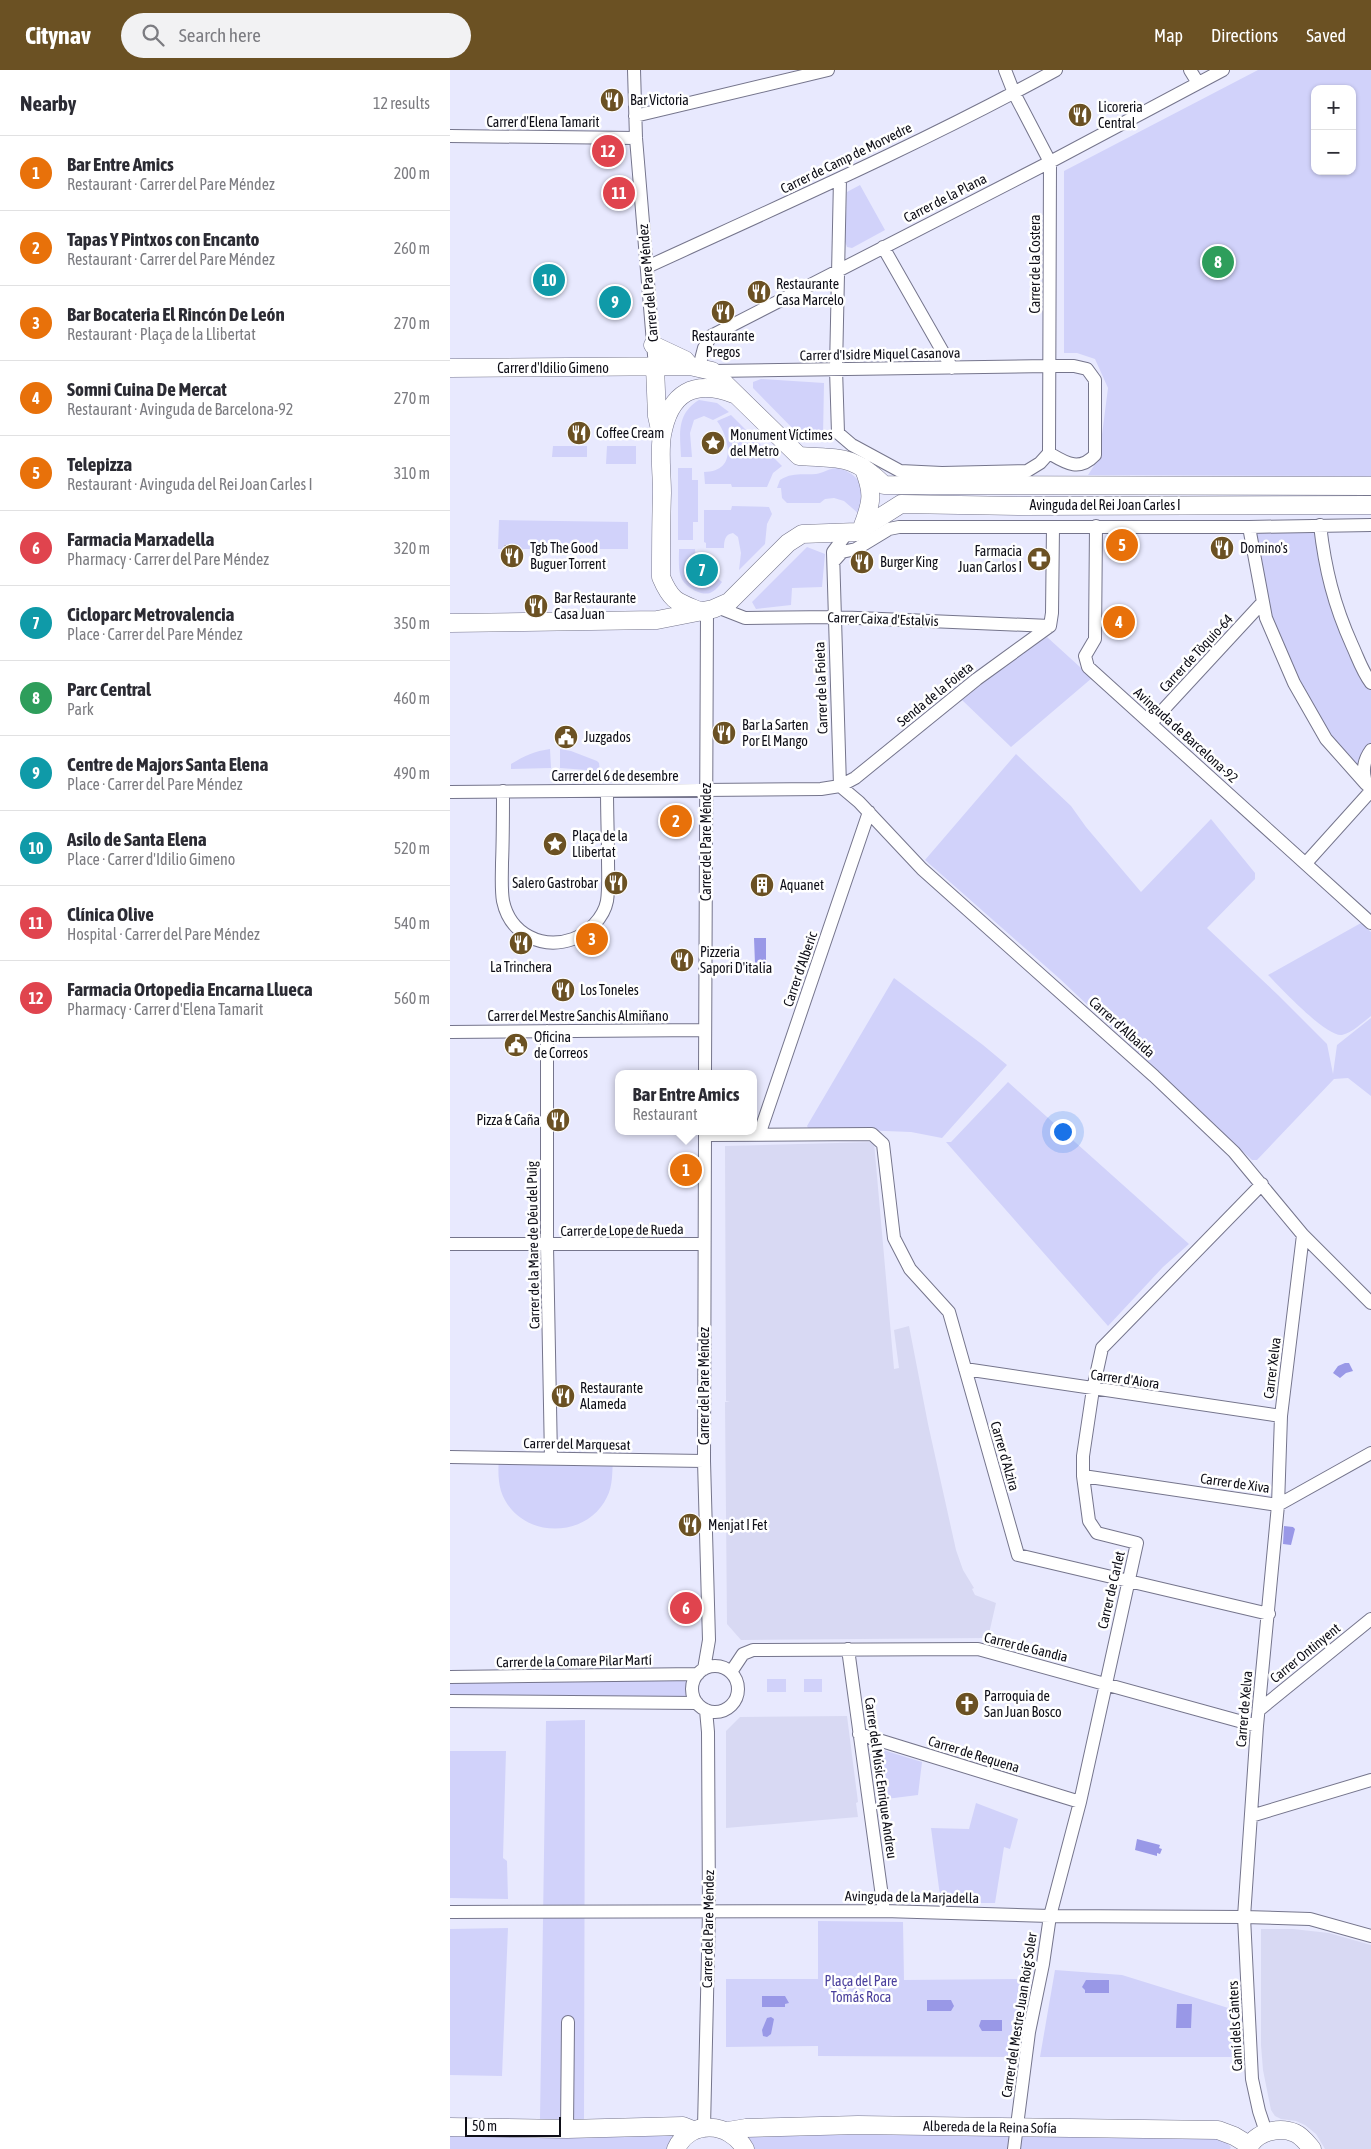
<!DOCTYPE html>
<html lang="en">
<head>
<meta charset="utf-8">
<style>
	:root { --surface:#fff; --page:#f2f2f3; --text:#2b2b33; --muted:#7c7c81; --line:#e1e1e2; --accent:#6b5123 }
	body { margin:0; font-family:"Asap Condensed",sans-serif; background:var(--page); color:var(--text) }
	.controls { position:absolute; right:15px; top:15px; display:grid; overflow:hidden; border-radius:10px; box-shadow:0 1px 4px #0004 }
	.controls button { width:45px; height:45px; display:grid; place-items:center; padding:0; border:0; border-bottom:1px solid var(--line); background:var(--surface); color:var(--text); font:25px sans-serif }
	.scale { position:absolute; left:15px; bottom:12px; width:96px; box-sizing:border-box; padding-left:5px; border:2px solid #0e0e17; border-top:0; font-size:14px; line-height:18px; white-space:nowrap; color:#0e0e17; -webkit-text-stroke:4px #fff; paint-order:stroke }
	.you { position:absolute; left:612px; top:1061px; width:18px; height:18px; margin:-12px; border:4px solid #fff; border-radius:50%; background:#1a73e8; box-shadow:0 0 0 8px #1a73e833 }
	.badge { display:grid; place-items:center; width:32px; height:32px; border-radius:50%; background:var(--accent); color:#fff; font-size:16px; font-weight:700 }
	.pin { position:absolute; translate:-50% -50%; border:2px solid #fff; box-shadow:0 1px 5px #0006 }
	.popup { position:absolute; left:165px; top:1000px; width:142px; height:65px; box-sizing:border-box; display:grid; place-content:center; border-radius:10px; background:var(--surface); filter:drop-shadow(0 1px 4px #0005); font-size:16px; white-space:nowrap; color:var(--muted) }
	.popup b { font-size:19px; color:var(--text) }
	.popup::after { content:''; position:absolute; left:50%; top:100%; margin-left:-10px; border:10px solid transparent; border-top-color:var(--surface) }
	.list { margin:0; padding:0; list-style:none }
	h2 { display:flex; justify-content:space-between; align-items:center; height:65px; margin:0; padding:0 20px; font-size:21px }
	h2 small { font-size:16px; font-weight:400; color:var(--muted) }
	.list li { display:grid; grid-template-columns:32px 1fr auto; gap:15px; align-items:center; box-sizing:border-box; height:75px; padding:0 20px; border-top:1px solid var(--line) }
	.list b { display:block; font-size:19px; white-space:nowrap }
	.list p { margin:0; font-size:16px; white-space:nowrap; color:var(--muted) }
	.list em { font-size:16px; font-style:normal; color:var(--muted) }
	.icon { flex:none; width:28px; height:28px; fill:none; stroke:currentColor; stroke-width:2; stroke-linecap:round; stroke-linejoin:round }
	.map { position:relative; flex:none; width:921px; height:2079px; overflow:hidden }
	header { display:flex; align-items:center; gap:30px; box-sizing:border-box; height:70px; padding:0 25px; background:var(--accent); color:#fff }
	header strong { font-size:24px }
	nav { display:flex; gap:28px; margin-inline-start:auto; font-size:18px }
	.search { width:350px; height:45px; background:var(--page); display:flex; align-items:center; gap:12px; box-sizing:border-box; padding:0 18px; border-radius:28px; color:var(--muted); font-size:19px }
	main { display:flex }
	aside { flex:1; background:var(--surface) }
	.map>svg:first-child { display:block }
</style>
</head>
<body>
<header>
<strong>Citynav</strong>
<div class="search"><svg class="icon" aria-label="search" viewBox="0 0 24 24"><circle cx="10" cy="10" r="6"/><path d="M15 15l6 6"/></svg>Search here</div>
<nav><a>Map</a><a>Directions</a><a>Saved</a></nav>
</header>
<main>
<aside>
<h2>Nearby<small>12 results</small></h2>
<ul class="list">
<li><span class="badge" style="background:#e8710a">1</span><div><b>Bar Entre Amics</b><p>Restaurant · Carrer del Pare Méndez</p></div><em>200 m</em></li>
<li><span class="badge" style="background:#e8710a">2</span><div><b>Tapas Y Pintxos con Encanto</b><p>Restaurant · Carrer del Pare Méndez</p></div><em>260 m</em></li>
<li><span class="badge" style="background:#e8710a">3</span><div><b>Bar Bocateria El Rincón De León</b><p>Restaurant · Plaça de la Llibertat</p></div><em>270 m</em></li>
<li><span class="badge" style="background:#e8710a">4</span><div><b>Somni Cuina De Mercat</b><p>Restaurant · Avinguda de Barcelona-92</p></div><em>270 m</em></li>
<li><span class="badge" style="background:#e8710a">5</span><div><b>Telepizza</b><p>Restaurant · Avinguda del Rei Joan Carles I</p></div><em>310 m</em></li>
<li><span class="badge" style="background:#e0444e">6</span><div><b>Farmacia Marxadella</b><p>Pharmacy · Carrer del Pare Méndez</p></div><em>320 m</em></li>
<li><span class="badge" style="background:#0f9aa8">7</span><div><b>Cicloparc Metrovalencia</b><p>Place · Carrer del Pare Méndez</p></div><em>350 m</em></li>
<li><span class="badge" style="background:#2e9e5b">8</span><div><b>Parc Central</b><p>Park</p></div><em>460 m</em></li>
<li><span class="badge" style="background:#0f9aa8">9</span><div><b>Centre de Majors Santa Elena</b><p>Place · Carrer del Pare Méndez</p></div><em>490 m</em></li>
<li><span class="badge" style="background:#0f9aa8">10</span><div><b>Asilo de Santa Elena</b><p>Place · Carrer d'Idilio Gimeno</p></div><em>520 m</em></li>
<li><span class="badge" style="background:#e0444e">11</span><div><b>Clínica Olive</b><p>Hospital · Carrer del Pare Méndez</p></div><em>540 m</em></li>
<li><span class="badge" style="background:#e0444e">12</span><div><b>Farmacia Ortopedia Encarna Llueca</b><p>Pharmacy · Carrer d'Elena Tamarit</p></div><em>560 m</em></li>
</ul>
</aside>
<div class="map">
<svg width="921" height="2079" viewBox="0 0 921 2079">
	<rect width="100%" height="100%" fill="#e8e9fe"/>
	<!-- built -->
	<path fill="#d8d9f3" d="M424,1072L444,1299L449,1298L444,1260L459,1256L478,1354L506,1480L513,1500L524,1518L522,1519L525,1525L546,1533L538,1568L291,1570L277,1554L275,1332H280L276,1331L275,1076Z
		M397,1646L408,1732L406,1733L408,1747L276,1758V1661L290,1647Z
		M811,1859H843L879,1863L921,1875V2079H875L866,2064L855,2055L846,2051L831,2049L825,2046L821,2040L813,2000L811,1975Z"/>
	<!-- green -->
	<path fill="#d1d2fa" fill-rule="evenodd" d="M808,0H921V406L638,405L649,388L658,318L645,289L627,283H614V101ZM865,19H902V101H865Z
		M410,115L435,160L402,178L397,177L395,171L397,122Z
		M311,309L374,313L373,367L356,372L303,318V312Z
		M249,330L267,333L279,342L263,350L254,346L244,350L240,363L242,387H231C230,364 226,344 249,330Z
		M281,345L332,396L323,403L317,417H282L281,414H255L254,402C287,402 280,369 267,351Z
		M103,376H137V387H102Z
		M157,376H186V394H156Z
		M228,398H242V410H248V452H243V470H228Z
		M386,398C401,400 415,412 414,428C413,433 410,439 409,444L394,431L384,428L375,429L370,433H337L332,428L331,418H327L330,410C342,402 353,405 366,404C373,403 378,399 386,398Z
		M282,436L319,437L322,444L317,454L315,474L289,500L291,483L288,467L283,463C275,464 274,471 274,478H256V473L254,472V440H281Z
		M49,450L178,452V479H48Z
		M870,455L878,511L921,612V723L876,669L816,548L799,460Z
		M357,477L375,484L372,517L342,518L341,535L306,539L302,532Z
		M229,479H245L247,505H264L272,512C269,516 265,521 260,523C250,526 234,516 231,507C228,499 229,487 229,479Z
		M597,567L642,608L561,677L512,630L552,598Z
		M100,679L101,698L61,699V694C74,686 85,681 100,679Z
		M110,679L121,681L147,691L149,693L150,701L110,698Z
		M566,684L621,736L636,757L691,822L761,749L805,803V809L757,858L828,925L877,974L883,1004L887,975L921,948V1026L898,1008L884,1009L807,1090H802L610,909L475,790Z
		M911,853L921,862V946C913,952 902,963 892,965C876,967 831,918 818,905Z
		M444,908L533,975L557,995L492,1068L461,1062L358,1058L357,1056Z
		M558,1012L739,1174L713,1197L658,1256L496,1072H501Z
		M49,1387L163,1390C162,1402 163,1416 157,1427C136,1471 67,1469 51,1421C48,1411 48,1399 49,1387Z
		M248,1604C243,1616 242,1621 247,1633L0,1631V1607Z
		M317,1609H336V1622H317Z
		M354,1609H372V1622H354Z
		M135,1650L134,2049H90L96,1651Z
		M420,1676L472,1692L468,1725L428,1730Z
		M0,1681H56L53,1788L57,1791L58,1829L0,1828Z
		M526,1733L568,1749L560,1779L554,1777L545,1833H491L481,1758L519,1759Z
		M368,1851L453,1852L454,1910L574,1909L561,1987L368,1986V1976L276,1977V1909H368Z
		M58,1858L52,2006L0,2005V1859Z
		M605,1900L672,1905L788,1941L789,1987H590Z
		M291,2054L767,2064L781,2077L780,2079H300Z
		M233,2056L221,2079H0V2057Z"/>
	<!-- water -->
	<path fill="#9998e7" d="M304,868H316V894H305Z
		M895,1293H899L903,1301L896,1303L890,1308L883,1303L888,1296Z
		M834,1456L843,1457L845,1459L841,1475L833,1474Z
		M687,1769L710,1775L709,1778L712,1779L710,1784L707,1783V1786L685,1780Z
		M636,1910H659V1923H635V1920L632,1917Z
		M312,1926H335L339,1933L335,1934V1937H312Z
		M477,1930H501L504,1936L501,1941H477Z
		M727,1934H742L741,1958H726Z
		M321,1947L324,1949L321,1964L317,1967L313,1966L312,1960L317,1948Z
		M531,1950H552V1961H532L529,1956Z"/>
	<g fill="none" stroke-linecap="round" stroke-linejoin="round">
		<!-- street casing -->
		<g stroke="#75758c" stroke-width="14">
			<path id="street" d="M184,0L186,68L205,297
				M555,0L564,23L600,92L599,383
				M740,0L748,13
				M185,46L378,0
				M0,66L186,68
				M390,109L386,299L388,363L402,375L450,401L492,403L577,401L590,393L599,383
				M433,177L502,298
				M197,197C334,134 473,73 606,0
				M249,297L254,278L261,266L600,92L773,0
				M262,301L599,296H624L637,299L645,310V385C629,402 616,393 599,383
				M870,455C875,499 884,535 902,575C908,588 912,601 921,613
				M646,456L645,569L635,586L638,597L921,853
				M799,457L816,548L844,613L876,669L916,714
				M384,491L392,482L406,479L439,459L449,457H799L921,455
				M267,537L295,548L384,547L600,556
				M600,556L602,543L603,457
				M701,653L812,533
				M917,715C912,703 913,691 921,680
				M390,716L409,732L472,799L704,1006L784,1082L853,1165L921,1233
				M390,716L383,482L397,463
				M53,721C53,745 53,769 52,793C52,806 51,819 53,831C60,864 92,880 123,869C138,864 154,847 157,831C159,817 158,803 158,789C158,766 157,744 157,721
				M0,722L371,719L390,716L405,708L527,609L600,556
				M856,793L920,722
				M97,961V1176L101,1388
				M0,962L255,960
				M255,1004L257,540
				M255,1065L422,1064L433,1074L444,1168L460,1199L499,1242L568,1485L819,1544
				M309,1065L419,742
				M0,1174H254
				M515,1299L831,1346
				M0,1387L254,1391
				M633,1406L828,1435L921,1383
				M398,1579L434,1841
				M242 1619a23 23 0 1 1 46 0a23 23 0 1 1-46 0Z
				M254,1599L259,1570L254,1391L255,1061
				M281,1602L293,1584L303,1580L528,1579L807,1656
				M0,1607L248,1604
				M0,1631L247,1633
				M809,1640L921,1549
				M409,1664L630,1732
				M801,1746L921,1710
				M0,1842L434,1841L600,1846L794,1847L860,1849L921,1866
				M254,2057L259,1841L258,1662L256,1640
				M117,2059L118,1952
				M816,2062L809,2041L802,2009L794,1847L807,1656L828,1435L831,1346L853,1165
				M564,2079L579,1962L593,1894L600,1846L630,1732L687,1473L647,1463L639,1451L633,1406V1386L643,1319L652,1278L812,1114"/>
		</g>
		<!-- secondary casing -->
		<g stroke="#75758c" stroke-width="19">
			<path id="secondary" d="M203,275L235,290L240,296
				M205,297L207,346L211,364
				M0,298L240,296L262,301L349,386C390,389 402,384 434,415L921,416
				M412,458C422,432 424,423 413,397
				M252,542C228,532 222,533 211,507C211,479 211,451 212,423C212,404 209,383 212,365C220,322 244,309 284,324
				M0,553L207,550L263,539L279,532L338,473L352,464L407,462L451,434L570,436L921,435
				M0,2057L117,2059L233,2056L243,2060
				M278,2061L296,2058L408,2055L768,2060L784,2066L799,2075
				M226,2079C240,2049 280,2052 295,2079
				M798,2079C805,2062 829,2056 845,2063C852,2066 857,2073 862,2079"/>
		</g>
		<!-- street -->
		<use href="#street" stroke="#fff" stroke-width="12"/>
		<!-- secondary -->
		<use href="#secondary" stroke="#fff" stroke-width="18"/>
	</g>
	<!-- icons -->
	<defs>
		<g id="restaurant-disc" transform="scale(1.25)"><circle r="9.5" fill="#6b5123" stroke="#fff"/><path d="M-5-6h1v4h1v-4h1v4h1v-4h1v5L-1.5 .5V6h-2V.5L-5-1ZM5-6V6H3V1.5H1.5Q1.5-4 5-6Z" fill="#fff"/></g>
		<g id="sight-disc" transform="scale(1.25)"><circle r="9.5" fill="#6b5123" stroke="#fff"/><path d="M0-6L1.8-2.2L6-1.7L2.9 1.2L3.7 5.4L0 3.3L-3.7 5.4L-2.9 1.2L-6-1.7L-1.8-2.2Z" fill="#fff"/></g>
		<g id="pharmacy-disc" transform="scale(1.25)"><circle r="9.5" fill="#6b5123" stroke="#fff"/><path d="M-2-6h4v4h4v4h-4v4h-4v-4h-4v-4h4Z" fill="#fff"/></g>
		<g id="civic-disc" transform="scale(1.25)"><circle r="9.5" fill="#6b5123" stroke="#fff"/><path d="M-.6-6.5H3V-4.5H.6V-3L4-1V1h2V6H-6V1h2V-1L-.6-3ZM-1.2 2.5V6h2.4V2.5Z" fill="#fff"/></g>
		<g id="building-disc" transform="scale(1.25)"><circle r="9.5" fill="#6b5123" stroke="#fff"/><path d="M-4-6H4V6H1V3H-1V6H-4ZM-2.5-4.3h1.7v1.8h-1.7ZM.8-4.3h1.7v1.8H.8ZM-2.5-1h1.7V.8h-1.7ZM.8-1h1.7V.8H.8Z" fill="#fff"/></g>
		<g id="church-disc" transform="scale(1.25)"><circle r="9.5" fill="#6b5123" stroke="#fff"/><path d="M-1.2-6h2.4v3.5h3.3v2.4h-3.3V6h-2.4V-.1h-3.3v-2.4h3.3Z" fill="#fff"/></g>
	</defs>
	<g fill-rule="evenodd">
		<use href="#restaurant-disc" x="162" y="30"/>
		<use href="#restaurant-disc" x="630" y="45"/>
		<use href="#restaurant-disc" x="309" y="222"/>
		<use href="#restaurant-disc" x="273" y="242"/>
		<use href="#restaurant-disc" x="129" y="363"/>
		<use href="#sight-disc" x="263" y="373"/>
		<use href="#restaurant-disc" x="772" y="478"/>
		<use href="#restaurant-disc" x="62" y="486"/>
		<use href="#pharmacy-disc" x="589" y="489"/>
		<use href="#restaurant-disc" x="412" y="492"/>
		<use href="#restaurant-disc" x="86" y="536"/>
		<use href="#restaurant-disc" x="274" y="663"/>
		<use href="#civic-disc" x="116" y="667"/>
		<use href="#sight-disc" x="105" y="774"/>
		<use href="#restaurant-disc" x="166" y="813"/>
		<use href="#building-disc" x="312" y="815"/>
		<use href="#restaurant-disc" x="71" y="873"/>
		<use href="#restaurant-disc" x="232" y="890"/>
		<use href="#restaurant-disc" x="113" y="920"/>
		<use href="#civic-disc" x="66" y="975"/>
		<use href="#restaurant-disc" x="108" y="1050"/>
		<use href="#restaurant-disc" x="113" y="1326"/>
		<use href="#restaurant-disc" x="240" y="1455"/>
		<use href="#church-disc" x="517" y="1634"/>
	</g>
	<g text-anchor="middle" dominant-baseline="central" stroke-width="5" stroke-linejoin="round" paint-order="stroke">
		<!-- poi labels -->
		<g font-size="14" fill="#0e0e17" stroke="#fff" text-anchor="start">
			<text x="180" y="30">Bar Victoria</text>
			<text x="648" y="37">Licoreria<tspan x="648" dy="16">Central</tspan></text>
			<text x="326" y="214">Restaurante<tspan x="326" dy="16">Casa Marcelo</tspan></text>
			<text x="273" y="266" text-anchor="middle">Restaurante<tspan x="273" dy="16">Pregos</tspan></text>
			<text x="146" y="363">Coffee Cream</text>
			<text x="280" y="365">Monument Víctimes<tspan x="280" dy="16">del Metro</tspan></text>
			<text x="80" y="478">Tgb The Good<tspan x="80" dy="16">Buguer Torrent</tspan></text>
			<text x="790" y="478">Domino's</text>
			<text x="572" y="481" text-anchor="end">Farmacia<tspan x="572" dy="16">Juan Carlos I</tspan></text>
			<text x="430" y="492">Burger King</text>
			<text x="104" y="528">Bar Restaurante<tspan x="104" dy="16">Casa Juan</tspan></text>
			<text x="292" y="655">Bar La Sarten<tspan x="292" dy="16">Por El Mango</tspan></text>
			<text x="134" y="667">Juzgados</text>
			<text x="122" y="766">Plaça de la<tspan x="122" dy="16">Llibertat</tspan></text>
			<text x="148" y="813" text-anchor="end">Salero Gastrobar</text>
			<text x="330" y="815">Aquanet</text>
			<text x="250" y="882">Pizzeria<tspan x="250" dy="16">Sapori D'italia</tspan></text>
			<text x="71" y="897" text-anchor="middle">La Trinchera</text>
			<text x="130" y="920">Los Toneles</text>
			<text x="84" y="967">Oficina<tspan x="84" dy="16">de Correos</tspan></text>
			<text x="90" y="1050" text-anchor="end">Pizza &amp; Caña</text>
			<text x="130" y="1318">Restaurante<tspan x="130" dy="16">Alameda</tspan></text>
			<text x="258" y="1455">Menjat I Fet</text>
			<text x="534" y="1626">Parroquia de<tspan x="534" dy="16">San Juan Bosco</tspan></text>
		</g>
		<!-- street labels -->
		<g font-size="14" fill="#0e0e17" stroke="#fff">
			<text x="93" y="52">Carrer d'Elena Tamarit</text>
			<text transform="translate(396 88) rotate(-26)">Carrer de Camp de Morvedre</text>
			<text transform="translate(495 128) rotate(-27)">Carrer de la Plana</text>
			<text transform="translate(585 194) rotate(-90)">Carrer de la Costera</text>
			<text transform="translate(198 213) rotate(-95)">Carrer del Pare Méndez</text>
			<text transform="translate(430 284) rotate(-1)">Carrer d'Isidre Miquel Casanova</text>
			<text x="103" y="298">Carrer d'Idilio Gimeno</text>
			<text x="655" y="435">Avinguda del Rei Joan Carles I</text>
			<text transform="translate(433 549) rotate(2)">Carrer Caixa d'Estalvis</text>
			<text transform="translate(746 583) rotate(-47)">Carrer de Tòquio-64</text>
			<text transform="translate(371 618) rotate(-92)">Carrer de la Foieta</text>
			<text transform="translate(485 624) rotate(-39)">Senda de la Foieta</text>
			<text transform="translate(736 665) rotate(42)">Avinguda de Barcelona-92</text>
			<text x="165" y="706">Carrer del 6 de desembre</text>
			<text transform="translate(256 772) rotate(-90)">Carrer del Pare Méndez</text>
			<text transform="translate(350 899) rotate(-71)">Carrer d'Alberic</text>
			<text x="128" y="946">Carrer del Mestre Sanchis Almiñano</text>
			<text transform="translate(672 957) rotate(42)">Carrer d'Albaida</text>
			<text transform="translate(172 1160) rotate(-1)">Carrer de Lope de Rueda</text>
			<text transform="translate(83 1175) rotate(-91)">Carrer de la Mare de Déu del Puig</text>
			<text transform="translate(822 1298) rotate(-83)">Carrer Xelva</text>
			<text transform="translate(675 1309) rotate(8)">Carrer d'Aiora</text>
			<text transform="translate(254 1316) rotate(-90)">Carrer del Pare Méndez</text>
			<text transform="translate(127 1374) rotate(1)">Carrer del Marquesat</text>
			<text transform="translate(555 1386) rotate(74)">Carrer d'Alzira</text>
			<text transform="translate(785 1413) rotate(8)">Carrer de Xiva</text>
			<text transform="translate(661 1520) rotate(-77)">Carrer de Carlet</text>
			<text transform="translate(576 1577) rotate(14)">Carrer de Gandia</text>
			<text transform="translate(855 1583) rotate(-39)">Carrer Ontinyent</text>
			<text transform="translate(124 1591) rotate(-1)">Carrer de la Comare Pilar Martí</text>
			<text transform="translate(794 1639) rotate(-85)">Carrer de Xelva</text>
			<text transform="translate(524 1684) rotate(17)">Carrer de Requena</text>
			<text transform="translate(431 1708) rotate(82)">Carrer del Músic Enrique Andreu</text>
			<text transform="translate(462 1827) rotate(1)">Avinguda de la Marjadella</text>
			<text transform="translate(258 1859) rotate(-89)">Carrer del Pare Méndez</text>
			<text transform="translate(569 1945) rotate(-81)">Carrer del Mestre Juan Roig Soler</text>
			<text transform="translate(785 1956) rotate(-93)">Camí dels Cànters</text>
			<text transform="translate(540 2057) rotate(1)">Albereda de la Reina Sofía</text>
		</g>
		<!-- park labels -->
		<g font-size="14" fill="#4b409d" stroke="#fff">
			<text x="411" y="1911">Plaça del Pare<tspan x="411" dy="16">Tomás Roca</tspan></text>
		</g>
	</g>
</svg>
<div class="controls">
<button>+</button>
<button>−</button>
</div>
<div class="scale">50 m</div>
<div class="you"></div>
<div class="pin badge" style="left:236px;top:1100px;background:#e8710a">1</div>
<div class="popup"><b>Bar Entre Amics</b>Restaurant</div>
<div class="pin badge" style="left:226px;top:751px;background:#e8710a">2</div>
<div class="pin badge" style="left:142px;top:869px;background:#e8710a">3</div>
<div class="pin badge" style="left:669px;top:552px;background:#e8710a">4</div>
<div class="pin badge" style="left:672px;top:475px;background:#e8710a">5</div>
<div class="pin badge" style="left:236px;top:1538px;background:#e0444e">6</div>
<div class="pin badge" style="left:252px;top:500px;background:#0f9aa8">7</div>
<div class="pin badge" style="left:768px;top:192px;background:#2e9e5b">8</div>
<div class="pin badge" style="left:165px;top:232px;background:#0f9aa8">9</div>
<div class="pin badge" style="left:99px;top:210px;background:#0f9aa8">10</div>
<div class="pin badge" style="left:169px;top:123px;background:#e0444e">11</div>
<div class="pin badge" style="left:158px;top:81px;background:#e0444e">12</div>
</div>
</main>
</body>
</html>
